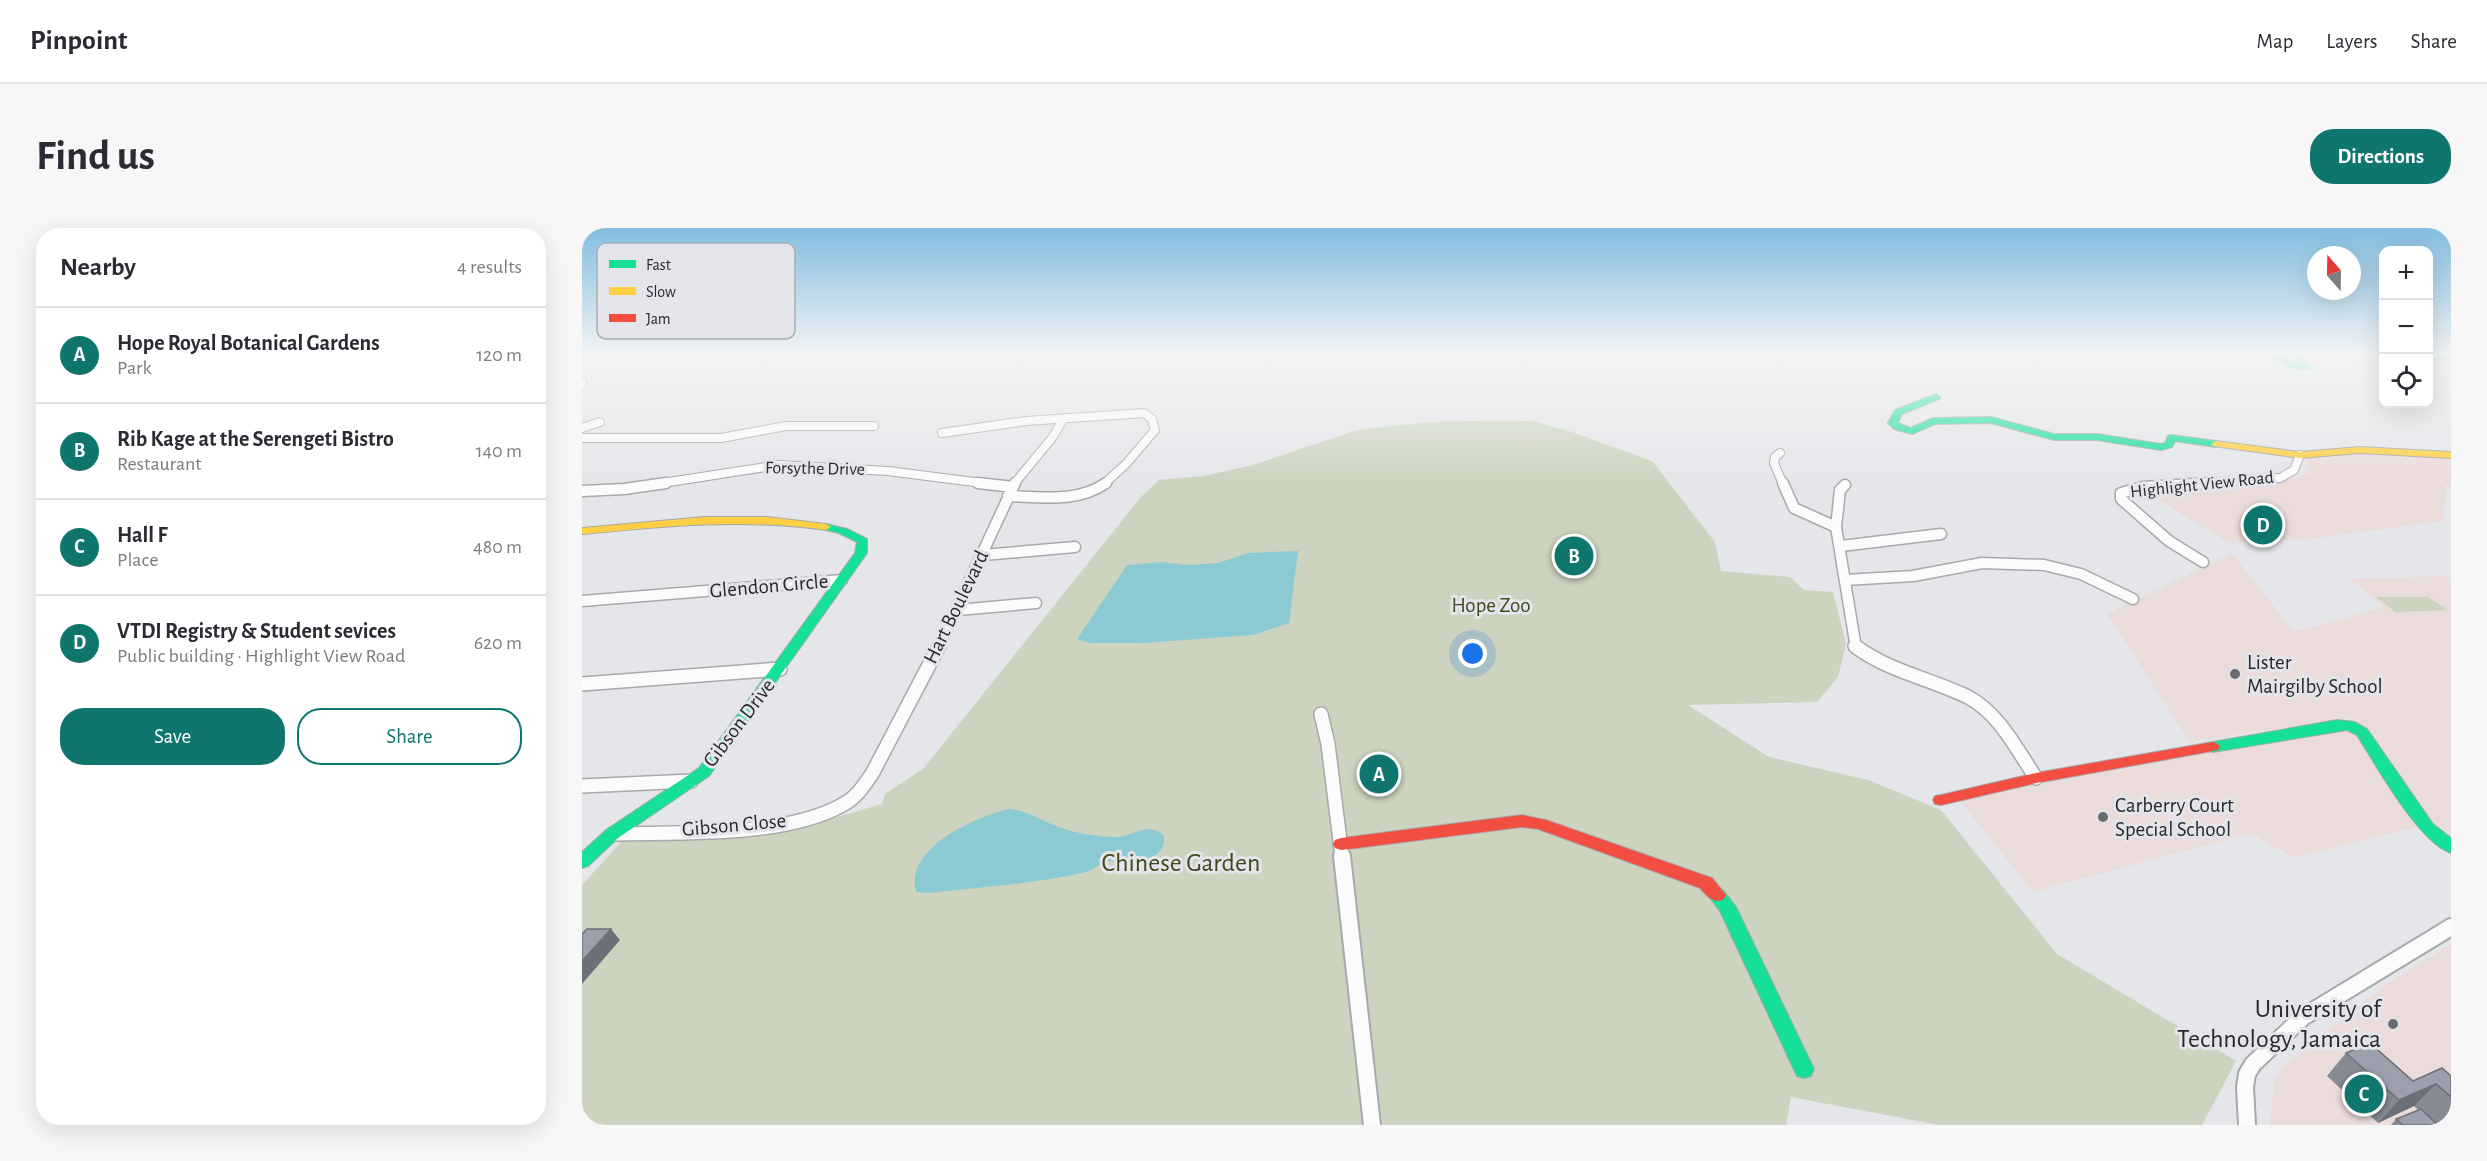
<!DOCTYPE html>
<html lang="en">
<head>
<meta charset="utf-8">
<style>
	:root { --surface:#fff; --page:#f7f7f7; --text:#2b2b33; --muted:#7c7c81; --line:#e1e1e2; --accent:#0f766e }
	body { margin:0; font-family:"Alegreya Sans",sans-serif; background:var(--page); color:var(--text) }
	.controls { position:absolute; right:18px; top:18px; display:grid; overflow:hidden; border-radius:12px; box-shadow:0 6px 24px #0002 }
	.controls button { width:54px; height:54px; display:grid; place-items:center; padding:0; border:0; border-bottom:2px solid var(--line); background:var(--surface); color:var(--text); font:30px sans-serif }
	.compass { position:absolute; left:1725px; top:18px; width:54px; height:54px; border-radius:50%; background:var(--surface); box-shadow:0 6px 24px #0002; rotate:340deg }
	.you { position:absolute; left:891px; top:426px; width:21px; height:21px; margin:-15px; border:4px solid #fff; border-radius:50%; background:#1a73e8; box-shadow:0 0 0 9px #1a73e833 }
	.badge { display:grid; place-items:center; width:39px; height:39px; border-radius:50%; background:var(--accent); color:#fff; font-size:20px; font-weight:700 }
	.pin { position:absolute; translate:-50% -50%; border:3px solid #fff; box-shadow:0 2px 6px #0006 }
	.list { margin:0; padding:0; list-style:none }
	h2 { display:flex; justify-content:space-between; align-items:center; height:78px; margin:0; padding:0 24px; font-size:26px }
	h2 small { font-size:20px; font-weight:400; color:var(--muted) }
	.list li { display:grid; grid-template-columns:39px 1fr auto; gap:18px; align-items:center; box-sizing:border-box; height:96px; padding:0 24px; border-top:2px solid var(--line) }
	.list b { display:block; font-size:22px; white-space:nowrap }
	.list p { margin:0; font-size:20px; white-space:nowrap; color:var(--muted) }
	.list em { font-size:20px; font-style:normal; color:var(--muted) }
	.actions { display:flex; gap:12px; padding:18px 24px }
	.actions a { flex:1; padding:14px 0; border:2px solid var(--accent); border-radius:24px; text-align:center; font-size:21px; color:var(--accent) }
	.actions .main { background:var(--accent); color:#fff }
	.icon { flex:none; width:33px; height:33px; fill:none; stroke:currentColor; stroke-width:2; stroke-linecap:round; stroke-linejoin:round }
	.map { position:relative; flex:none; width:1869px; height:897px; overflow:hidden; border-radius:24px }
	header { display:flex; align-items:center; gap:36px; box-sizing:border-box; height:84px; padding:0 30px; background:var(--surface); border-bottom:2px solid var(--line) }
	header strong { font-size:28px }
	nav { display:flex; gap:33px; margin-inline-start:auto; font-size:21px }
	.intro { display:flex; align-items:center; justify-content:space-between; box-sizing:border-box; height:144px; padding:0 36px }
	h1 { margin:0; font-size:42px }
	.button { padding:15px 27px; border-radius:24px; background:var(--accent); color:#fff; font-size:21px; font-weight:700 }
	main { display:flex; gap:36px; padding:0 36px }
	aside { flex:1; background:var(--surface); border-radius:24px; box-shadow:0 6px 24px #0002 }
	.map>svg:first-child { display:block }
</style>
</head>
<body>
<header>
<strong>Pinpoint</strong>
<nav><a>Map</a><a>Layers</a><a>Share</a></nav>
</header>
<div class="intro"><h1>Find us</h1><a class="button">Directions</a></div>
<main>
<aside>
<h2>Nearby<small>4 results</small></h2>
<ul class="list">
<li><span class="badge">A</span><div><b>Hope Royal Botanical Gardens</b><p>Park</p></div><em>120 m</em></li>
<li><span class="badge">B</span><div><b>Rib Kage at the Serengeti Bistro</b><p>Restaurant</p></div><em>140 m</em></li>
<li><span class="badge">C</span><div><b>Hall F</b><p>Place</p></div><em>480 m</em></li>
<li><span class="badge">D</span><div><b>VTDI Registry &amp; Student sevices</b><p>Public building · Highlight View Road</p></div><em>620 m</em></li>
</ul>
<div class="actions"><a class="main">Save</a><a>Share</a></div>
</aside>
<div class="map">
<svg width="1869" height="897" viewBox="0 0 1869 897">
	<rect width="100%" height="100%" fill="#e4e6e9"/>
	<!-- education -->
	<path fill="#eadcdb" d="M1784,225L1869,230V258L1862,257L1864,260L1861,293L1727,311L1647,315L1564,264L1701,253L1725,246L1727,230Z
		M1650,325L1712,404L1802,379L1768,351L1866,348L1869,354V607L1852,594L1827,568L1771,489L1608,514L1525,386Z
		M1736,501L1780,504L1836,599L1713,630L1668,605L1451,664L1378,573L1585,527Z
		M1869,716V897H1688L1692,855L1702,837L1806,755Z"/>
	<!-- green -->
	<path fill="#ccd3be" d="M951,193L990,204L1070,233L1133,314L1139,343L1208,349L1222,362L1251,364L1264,416L1256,449L1235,474L1106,477L1187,529L1286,552L1359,582L1475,726L1654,833L1620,897H1357L1209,869L1204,897H0V657L39,614L196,606L300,576L303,566L341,541L559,269L577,252L622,248L671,237L772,203C830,193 892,192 951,193Z
		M1794,369H1846L1866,382L1813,384Z"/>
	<!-- water -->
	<path fill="#8ccad3" d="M716,323L707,395L671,407L561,415H508L495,411L545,337L579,334L606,337L636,335L666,325Z
		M427,581C443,582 459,592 474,598C491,605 516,609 534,609C551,610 564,592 582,608C584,639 545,630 527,633C520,634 514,640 507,643C497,646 485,648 475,650C433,657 390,660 348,665L334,664C322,620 393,589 427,581Z"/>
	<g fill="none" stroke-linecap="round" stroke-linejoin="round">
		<!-- street-far3 casing -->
		<g stroke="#a8a9ab" stroke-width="10">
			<path id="street-far3" d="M0,154V157
				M0,200L18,194
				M360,205L444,193L562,185L570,191L573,202L544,236L522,256
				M0,210H139L204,198H292
				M1198,225L1193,229L1192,235L1201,256
				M74,256L197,237L306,243L408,256
				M432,256L470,210L481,192
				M1606,256L1698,250L1712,242L1718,227"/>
		</g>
		<!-- street-far2 casing -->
		<g stroke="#a8a9ab" stroke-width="13">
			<path id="street-far2" d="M396,255L431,259
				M1201,255L1212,280L1254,299
				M1263,257L1258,262L1254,299L1274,420
				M0,263L42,261L84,255
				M426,268C459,269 496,275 524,255
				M1259,318L1359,306
				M401,327L493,319
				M1621,334L1587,313L1539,271V265L1561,259L1629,255
				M1263,352L1331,348L1400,335L1462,337L1499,346L1551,371
				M0,373L260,352
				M376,382L454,375
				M356,420L433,255"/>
		</g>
		<!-- street-far1 casing -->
		<g stroke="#a8a9ab" stroke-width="16">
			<path id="street-far1" d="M1273,418C1306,443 1349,451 1386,469C1417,485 1435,522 1454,550
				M0,456L198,441
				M739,486L746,516L760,629
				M0,558L109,553
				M31,606C98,604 203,610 262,576C275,569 282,557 290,546L357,418"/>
		</g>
		<!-- street casing -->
		<g stroke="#a8a9ab" stroke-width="20">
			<path id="street" d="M760,628L790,897
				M1665,897L1663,859L1665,846L1671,836L1721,789L1869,699"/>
		</g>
		<!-- fast casing -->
		<g stroke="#a8a9ab" stroke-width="2">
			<path id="fast" d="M1686,127H1697L1719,137L1710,127H1719L1730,139C1717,146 1698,135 1686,127Z
				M1846,127L1869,128V132L1846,131Z
				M1354,166L1358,169L1357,171L1320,186L1316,195L1329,200L1351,190L1409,189L1472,206H1515L1579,216L1583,215L1586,208L1589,207L1634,213L1639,216L1634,219L1593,213L1590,219L1579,222L1515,212H1472L1409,195L1353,196L1330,206L1312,201L1306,195L1313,182Z
				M244,296L265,301L285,311V325L127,548L36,610L6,638L0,640V624L24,602L117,540L273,325L275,314L257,305L240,301L239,299Z
				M1755,492L1773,494L1785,501L1851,596L1869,610V625C1837,615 1794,537 1775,507L1765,502L1631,524L1624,519L1631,514Z
				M1135,660L1141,662L1154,679L1232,841L1229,848L1222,850L1215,848L1138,683L1126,667L1129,662Z"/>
		</g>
		<!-- slow casing -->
		<g stroke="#a8a9ab" stroke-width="2">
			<path id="slow" d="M1634,213L1718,224L1778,219L1869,224V230L1778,225L1718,230L1631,218L1629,216Z
				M122,289H185L244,296L249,299L244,302C162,290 82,298 0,306V300Z"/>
		</g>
		<!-- jam casing -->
		<g stroke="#a8a9ab" stroke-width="2">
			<path id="jam" d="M1631,514L1636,516L1638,519L1636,522L1454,555L1359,577L1353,576L1351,572L1353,568L1359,567L1454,545Z
				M940,587L964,592L1130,650L1144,667L1141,672C1130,675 1125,668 1118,660L956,601L940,599L759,622L753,620L751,616L753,612L759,610Z"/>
		</g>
		<!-- street-far3 -->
		<use href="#street-far3" stroke="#fbfbfc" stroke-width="8"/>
		<!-- street-far2 -->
		<use href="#street-far2" stroke="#fbfbfc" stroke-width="10"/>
		<!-- street-far1 -->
		<use href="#street-far1" stroke="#fbfbfc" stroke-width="13"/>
		<!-- street -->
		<use href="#street" stroke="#fbfbfc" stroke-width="16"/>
		<!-- fast -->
		<use href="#fast" fill="#16e098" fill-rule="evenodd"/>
		<!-- slow -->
		<use href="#slow" fill="#ffcf43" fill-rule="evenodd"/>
		<!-- jam -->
		<use href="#jam" fill="#f24e42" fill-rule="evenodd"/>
	</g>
	<!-- wall -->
	<path fill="#868a94" d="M1764,825L1831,853L1869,848V897H1809L1814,891L1836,882L1832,878L1796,895L1745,848Z"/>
	<!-- shaded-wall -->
	<path fill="#6d7078" d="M29,701L38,712L0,756V733Z
		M1854,856L1832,878L1796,895L1817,872Z"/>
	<!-- building -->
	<path fill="#9ca0ac" stroke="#6d7078" stroke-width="1.5" d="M5,701H29L0,733V706Z
		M1788,815L1831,853L1860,840L1869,848V869L1854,856L1817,872L1764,825Z
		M1839,881L1856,897H1821L1814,891Z"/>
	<!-- sky -->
	<linearGradient id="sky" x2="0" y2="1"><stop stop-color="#83bde0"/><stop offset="0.5" stop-color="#f3f4f5"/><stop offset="1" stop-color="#f3f4f5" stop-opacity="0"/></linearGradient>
	<rect width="1869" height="253" fill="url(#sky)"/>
	<!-- markers -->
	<g fill="#6a6b6e" stroke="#e3e5ea" stroke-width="2">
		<circle cx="1653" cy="446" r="6"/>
		<circle cx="1521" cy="589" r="6"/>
		<circle cx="1811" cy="796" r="6"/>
	</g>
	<g text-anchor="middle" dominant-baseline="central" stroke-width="6" stroke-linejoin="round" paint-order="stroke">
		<!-- far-street labels -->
		<g font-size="18" fill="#28292b" stroke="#e3e5ea">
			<text transform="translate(233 241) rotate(1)">Forsythe Drive</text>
			<text transform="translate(1620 257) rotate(-6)">Highlight View Road</text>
		</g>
		<!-- street labels -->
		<g font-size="21" fill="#28292b" stroke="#e3e5ea">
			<text transform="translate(187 358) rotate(-5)">Glendon Circle</text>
			<text transform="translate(374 379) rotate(-64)">Hart Boulevard</text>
			<text transform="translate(157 495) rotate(-53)">Gibson Drive</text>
			<text transform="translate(152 597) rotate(-5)">Gibson Close</text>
		</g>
		<!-- park labels -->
		<g font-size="21" fill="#3e4819" stroke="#e3e5ea">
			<text x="909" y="377">Hope Zoo</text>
		</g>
		<!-- poi labels -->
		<g font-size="21" fill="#28292b" stroke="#e3e5ea" text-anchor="start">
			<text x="1665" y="434">Lister<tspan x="1665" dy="24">Mairgilby School</tspan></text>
			<text x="1533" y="577">Carberry Court<tspan x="1533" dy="24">Special School</tspan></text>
		</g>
		<!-- near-park labels -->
		<g font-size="26" fill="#3e4819" stroke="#e3e5ea">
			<text x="599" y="635">Chinese Garden</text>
		</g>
		<!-- near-poi labels -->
		<g font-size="26" fill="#28292b" stroke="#e3e5ea" text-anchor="end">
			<text x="1799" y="781">University of<tspan x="1799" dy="30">Technology, Jamaica</tspan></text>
		</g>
	</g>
	<!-- legend -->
	<rect x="15" y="15" width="198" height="96" rx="9" fill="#e3e5ea" stroke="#abadb1" stroke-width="1.5"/>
	<rect x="27" y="32" width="27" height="8" fill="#16e098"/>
	<rect x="27" y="59" width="27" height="8" fill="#ffcf43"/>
	<rect x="27" y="86" width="27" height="8" fill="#f24e42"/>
	<g font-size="16" fill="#28292b">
		<text x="64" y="42">Fast</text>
		<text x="64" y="69">Slow</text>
		<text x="64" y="96">Jam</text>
	</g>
</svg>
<div class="controls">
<button>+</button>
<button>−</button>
<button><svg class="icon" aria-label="locate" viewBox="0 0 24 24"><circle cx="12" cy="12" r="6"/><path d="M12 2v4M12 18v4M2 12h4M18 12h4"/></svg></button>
</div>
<svg class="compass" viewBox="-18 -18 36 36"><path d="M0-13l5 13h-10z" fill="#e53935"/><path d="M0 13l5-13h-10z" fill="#7c7c81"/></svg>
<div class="you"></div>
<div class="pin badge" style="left:797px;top:546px">A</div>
<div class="pin badge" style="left:992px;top:328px">B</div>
<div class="pin badge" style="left:1782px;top:866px">C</div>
<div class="pin badge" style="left:1681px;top:297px">D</div>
</div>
</main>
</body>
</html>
